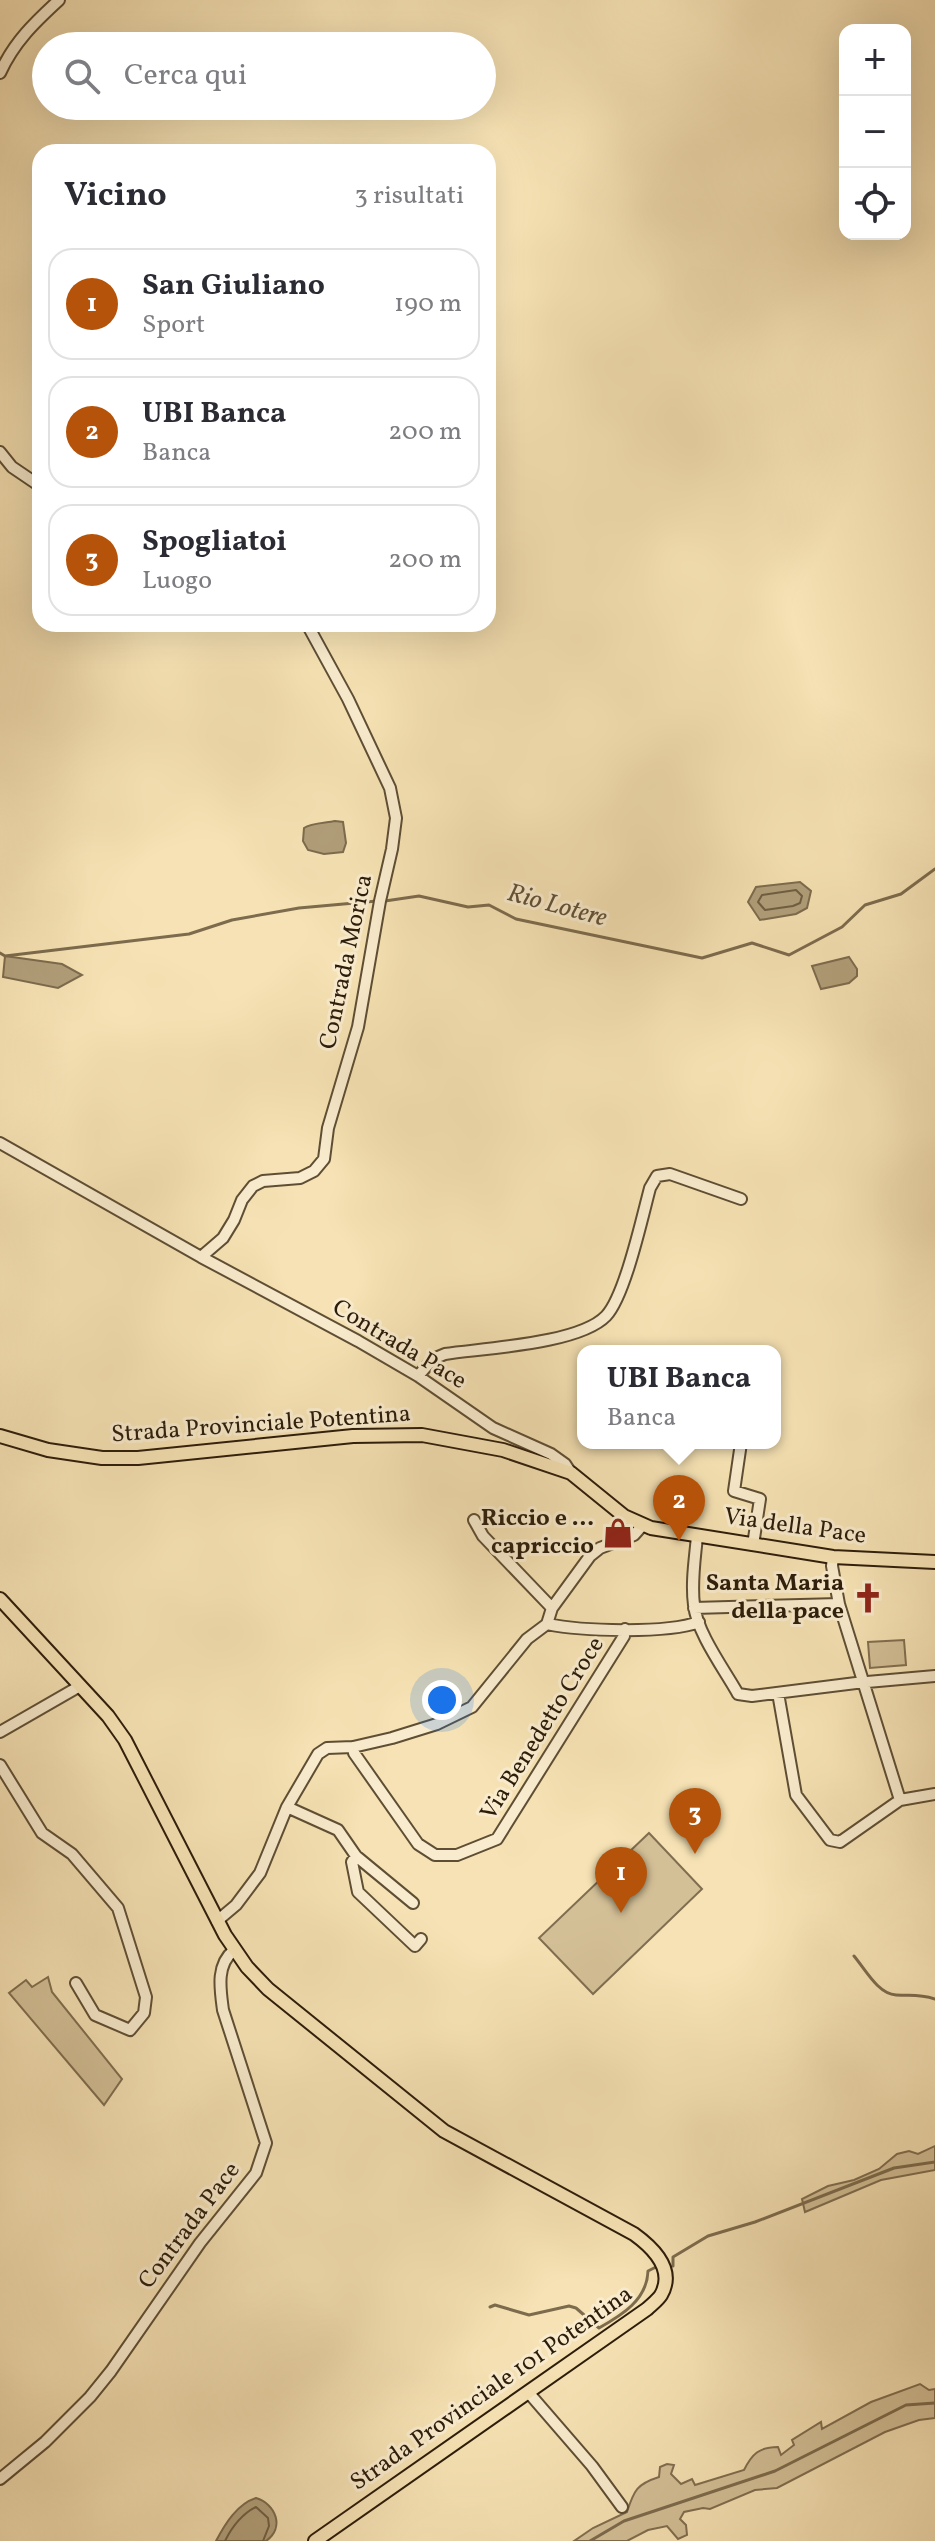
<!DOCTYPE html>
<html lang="it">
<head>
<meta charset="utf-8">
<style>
	:root { --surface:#fff; --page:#f2f2f3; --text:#2b2b33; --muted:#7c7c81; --line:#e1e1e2; --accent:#b45309 }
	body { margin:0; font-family:Vollkorn,serif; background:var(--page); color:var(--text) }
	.controls { position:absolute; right:24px; top:24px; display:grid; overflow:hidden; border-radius:16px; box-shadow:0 8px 32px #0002 }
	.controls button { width:72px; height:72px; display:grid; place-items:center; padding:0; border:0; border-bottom:2px solid var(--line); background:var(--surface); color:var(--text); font:40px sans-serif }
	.you { position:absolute; left:442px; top:1700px; width:28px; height:28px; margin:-20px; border:6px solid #fff; border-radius:50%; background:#1a73e8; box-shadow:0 0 0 12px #1a73e833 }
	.badge { display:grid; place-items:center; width:52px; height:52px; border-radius:50%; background:var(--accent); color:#fff; font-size:26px; font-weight:700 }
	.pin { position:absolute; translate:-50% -66px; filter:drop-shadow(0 2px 4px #0008) }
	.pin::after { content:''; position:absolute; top:42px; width:28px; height:24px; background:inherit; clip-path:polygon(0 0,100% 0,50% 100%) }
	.popup { position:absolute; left:577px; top:1345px; width:204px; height:104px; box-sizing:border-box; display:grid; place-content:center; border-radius:16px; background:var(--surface); filter:drop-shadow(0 2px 6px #0005); font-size:26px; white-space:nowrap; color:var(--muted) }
	.popup b { font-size:30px; color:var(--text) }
	.popup::after { content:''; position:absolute; left:50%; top:100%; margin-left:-16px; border:16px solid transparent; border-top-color:var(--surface) }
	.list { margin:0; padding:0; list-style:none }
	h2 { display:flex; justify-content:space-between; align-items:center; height:104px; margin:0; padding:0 32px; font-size:34px }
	h2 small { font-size:26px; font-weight:400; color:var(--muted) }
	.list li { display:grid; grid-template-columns:52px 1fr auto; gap:24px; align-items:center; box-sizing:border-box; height:112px; margin:0 16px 16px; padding:0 16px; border:2px solid var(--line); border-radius:24px }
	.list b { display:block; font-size:30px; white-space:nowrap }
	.list p { margin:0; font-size:26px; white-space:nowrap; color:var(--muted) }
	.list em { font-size:26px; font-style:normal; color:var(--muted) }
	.icon { flex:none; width:44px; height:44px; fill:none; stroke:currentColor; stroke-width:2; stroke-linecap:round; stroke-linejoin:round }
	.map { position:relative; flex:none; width:935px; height:2541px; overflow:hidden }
	.search { position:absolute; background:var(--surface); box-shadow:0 8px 32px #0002; left:32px; top:32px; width:464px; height:88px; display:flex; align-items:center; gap:20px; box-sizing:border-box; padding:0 28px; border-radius:44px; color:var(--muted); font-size:30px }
	.panel { position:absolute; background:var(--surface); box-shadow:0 8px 32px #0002; left:32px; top:144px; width:464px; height:488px; border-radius:24px }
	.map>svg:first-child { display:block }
</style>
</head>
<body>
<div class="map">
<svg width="935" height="2541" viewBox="0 0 935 2541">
	<rect width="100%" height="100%" fill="#f6e2b4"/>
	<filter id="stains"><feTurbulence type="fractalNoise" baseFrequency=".0025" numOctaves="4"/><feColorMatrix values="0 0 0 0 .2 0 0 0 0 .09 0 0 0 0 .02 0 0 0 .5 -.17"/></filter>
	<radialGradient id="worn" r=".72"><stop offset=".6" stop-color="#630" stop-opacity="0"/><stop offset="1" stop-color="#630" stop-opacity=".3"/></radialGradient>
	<!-- green -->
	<path fill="#d4c097" stroke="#806e50" stroke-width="2" d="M904,1640L906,1665L870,1668L868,1642Z
		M649,1833L702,1889L593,1994L539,1938Z
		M48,1977L52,1992L122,2079L104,2105L9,1993L26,1980L32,1987Z
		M935,2146V2170L881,2180L805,2212L802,2199L828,2186L854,2180L879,2169L897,2154L909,2151L918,2154Z
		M920,2384L929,2390L935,2389V2418L919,2420L885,2432L777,2488L755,2490L710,2509L703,2508L684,2512L680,2519L686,2525L687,2535L678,2539L667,2526L648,2530L627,2541H574L593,2528L627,2512C634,2490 637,2484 659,2477L660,2467L667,2464L674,2465L671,2474L681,2484L692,2479L695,2485L744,2470C752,2454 759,2447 778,2447L781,2455L794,2445L792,2440L821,2422L822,2429L871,2402Z"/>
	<!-- water -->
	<path fill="#b19f7a" stroke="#7c6b4d" stroke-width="2" d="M335,821L343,822L346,843L343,852L324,854L308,850L303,841L304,828C311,823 326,823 335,821Z
		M800,882L811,891L807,908L796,914L760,920L748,902L756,887Z
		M5,956L62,964L82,975L58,988L3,977Z
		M849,957L857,969V976L849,983L821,989L812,966Z
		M256,2498C276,2504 285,2528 266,2541H216C225,2524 237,2504 256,2498Z"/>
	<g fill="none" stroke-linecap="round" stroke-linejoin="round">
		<!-- shore -->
		<path stroke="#6e5e42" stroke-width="2" d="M796,890L802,896L800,903L793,906L765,910L758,902L762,895Z
			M225,2541C232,2527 242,2514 256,2507L268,2518L269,2526L263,2541"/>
		<!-- stream -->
		<path stroke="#7c6b4d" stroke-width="3" d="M385,901L419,896L468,907L489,905L516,919L702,958L752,943L789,955L842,927L865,905L901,894L935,869
			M0,953L5,956L189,934L232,920L299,908L377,901
			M854,1956C865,1969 878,1994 896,1995C912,1996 919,1994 935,1999
			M673,2266V2257L708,2236L755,2222L894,2168L935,2162
			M490,2307L495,2305L529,2315L569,2306L576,2308L599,2328C622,2315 647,2300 648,2271L656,2267
			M590,2541L624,2521L775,2471L906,2405L935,2403"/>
		<!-- minor casing -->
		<g stroke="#5e4e34" stroke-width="14">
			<path id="minor" d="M0,73C14,42 35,22 59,0
				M0,452L12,467L40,486
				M0,1143L201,1257L358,1341L418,1376L493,1428L551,1454L565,1464L571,1473
				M201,1257L223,1238L234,1220L242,1200L253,1186L263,1181L300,1178L314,1171L324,1159L328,1128L358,1027L380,901L392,849L396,818L390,788L348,699L307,624
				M418,1376L433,1359L445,1354C485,1348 579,1344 606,1316C625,1296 642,1218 650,1188L657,1176L670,1174L741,1199
				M741,1443L734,1491L760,1499L753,1545
				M474,1520L483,1536L552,1608
				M697,1536C695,1559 691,1582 694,1605C697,1633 724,1669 738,1694L752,1696L856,1683L935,1676
				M833,1557L832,1566L839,1604L900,1800
				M694,1608L839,1604
				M547,1624C581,1631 666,1634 699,1622
				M778,1693L796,1795L830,1840L840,1842L900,1800L935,1794
				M0,1732L80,1686
				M353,1747L354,1753L418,1844L435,1855H457L497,1839L624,1636L625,1629
				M0,1765L42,1833L72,1854L118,1908L146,1997L144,2013L130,2030L95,2015L76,1983
				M287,1807L338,1830L356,1856L413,1903
				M356,1856L352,1862L358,1892L415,1946L421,1939
				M217,1921L236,1905L260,1873L287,1807L318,1754L327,1748L353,1747L392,1738L437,1724L472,1707L527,1639L547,1624L552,1608L590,1556L600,1548L634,1535L642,1526
				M528,2392L592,2466L622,2507
				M0,2479L45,2442L90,2397L111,2371L200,2243L256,2173L266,2143L223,2010C220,1988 216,1965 234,1950"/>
		</g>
		<!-- major casing -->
		<g stroke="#2c1c0a" stroke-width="16">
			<path id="major" d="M0,1436L48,1450L102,1458H138L353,1436L422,1435L503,1450L571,1473L624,1516L651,1528L833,1557L935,1562
				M0,1599L108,1716L125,1740L225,1935L247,1967L268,1989L444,2131L634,2234C652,2247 676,2269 661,2295C658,2300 651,2305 647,2309L315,2541"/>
		</g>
		<!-- minor -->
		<use href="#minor" stroke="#f9ecce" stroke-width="10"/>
		<!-- major -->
		<use href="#major" stroke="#f6e2b4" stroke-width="12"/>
	</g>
	<!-- icons -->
	<defs>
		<g id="shop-bare" transform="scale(2.4)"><path d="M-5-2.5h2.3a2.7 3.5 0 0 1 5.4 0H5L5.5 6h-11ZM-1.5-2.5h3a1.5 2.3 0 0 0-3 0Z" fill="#8f2418" stroke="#f9ecce" stroke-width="2.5" paint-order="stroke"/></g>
		<g id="church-bare" transform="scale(2.4)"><path d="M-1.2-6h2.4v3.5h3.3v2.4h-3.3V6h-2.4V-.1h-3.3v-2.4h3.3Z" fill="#8f2418" stroke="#f9ecce" stroke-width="2.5" paint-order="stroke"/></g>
	</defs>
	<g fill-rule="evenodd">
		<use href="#shop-bare" x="618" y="1533"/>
		<use href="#church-bare" x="868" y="1598"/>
	</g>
	<g text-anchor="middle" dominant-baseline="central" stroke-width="6" stroke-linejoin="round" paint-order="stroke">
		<!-- street labels -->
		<g font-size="24" fill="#2c1c0a" stroke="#f9ecce">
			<text transform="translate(347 962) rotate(-78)">Contrada Morica</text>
			<text transform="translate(399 1345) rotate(31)">Contrada Pace</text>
			<text transform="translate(261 1425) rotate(-4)">Strada Provinciale Potentina</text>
			<text transform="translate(795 1527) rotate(8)">Via della Pace</text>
			<text transform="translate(543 1729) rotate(-58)">Via Benedetto Croce</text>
			<text transform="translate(190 2226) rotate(-53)">Contrada Pace</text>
			<text transform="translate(492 2389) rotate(-35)">Strada Provinciale 101 Potentina</text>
		</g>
		<!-- poi labels -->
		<g font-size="24" font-weight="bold" fill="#2c1c0a" stroke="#f9ecce" text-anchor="end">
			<text x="594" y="1519">Riccio e ...<tspan x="594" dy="28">capriccio</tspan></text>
			<text x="844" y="1584">Santa Maria<tspan x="844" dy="28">della pace</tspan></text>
		</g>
		<!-- water labels -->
		<g font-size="26" font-style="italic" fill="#615037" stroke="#f9ecce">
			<text transform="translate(557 906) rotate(15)">Rio Lotere</text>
		</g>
	</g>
	<rect width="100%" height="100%" filter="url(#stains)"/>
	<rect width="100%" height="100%" fill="url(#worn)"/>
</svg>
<div class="controls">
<button>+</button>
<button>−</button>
<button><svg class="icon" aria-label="locate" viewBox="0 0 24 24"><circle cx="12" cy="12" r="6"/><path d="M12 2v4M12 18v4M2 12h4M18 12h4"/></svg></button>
</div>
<div class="you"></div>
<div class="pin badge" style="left:621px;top:1913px">1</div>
<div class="pin badge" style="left:679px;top:1541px">2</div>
<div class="popup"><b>UBI Banca</b>Banca</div>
<div class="pin badge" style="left:695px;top:1854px">3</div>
<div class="search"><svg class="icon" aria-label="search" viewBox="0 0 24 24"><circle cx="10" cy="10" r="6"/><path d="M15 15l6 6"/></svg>Cerca qui</div>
<section class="panel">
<h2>Vicino<small>3 risultati</small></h2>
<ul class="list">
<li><span class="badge">1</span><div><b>San Giuliano</b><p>Sport</p></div><em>190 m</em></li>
<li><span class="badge">2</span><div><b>UBI Banca</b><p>Banca</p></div><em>200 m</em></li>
<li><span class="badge">3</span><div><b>Spogliatoi</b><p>Luogo</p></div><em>200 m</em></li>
</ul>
</section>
</div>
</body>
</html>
